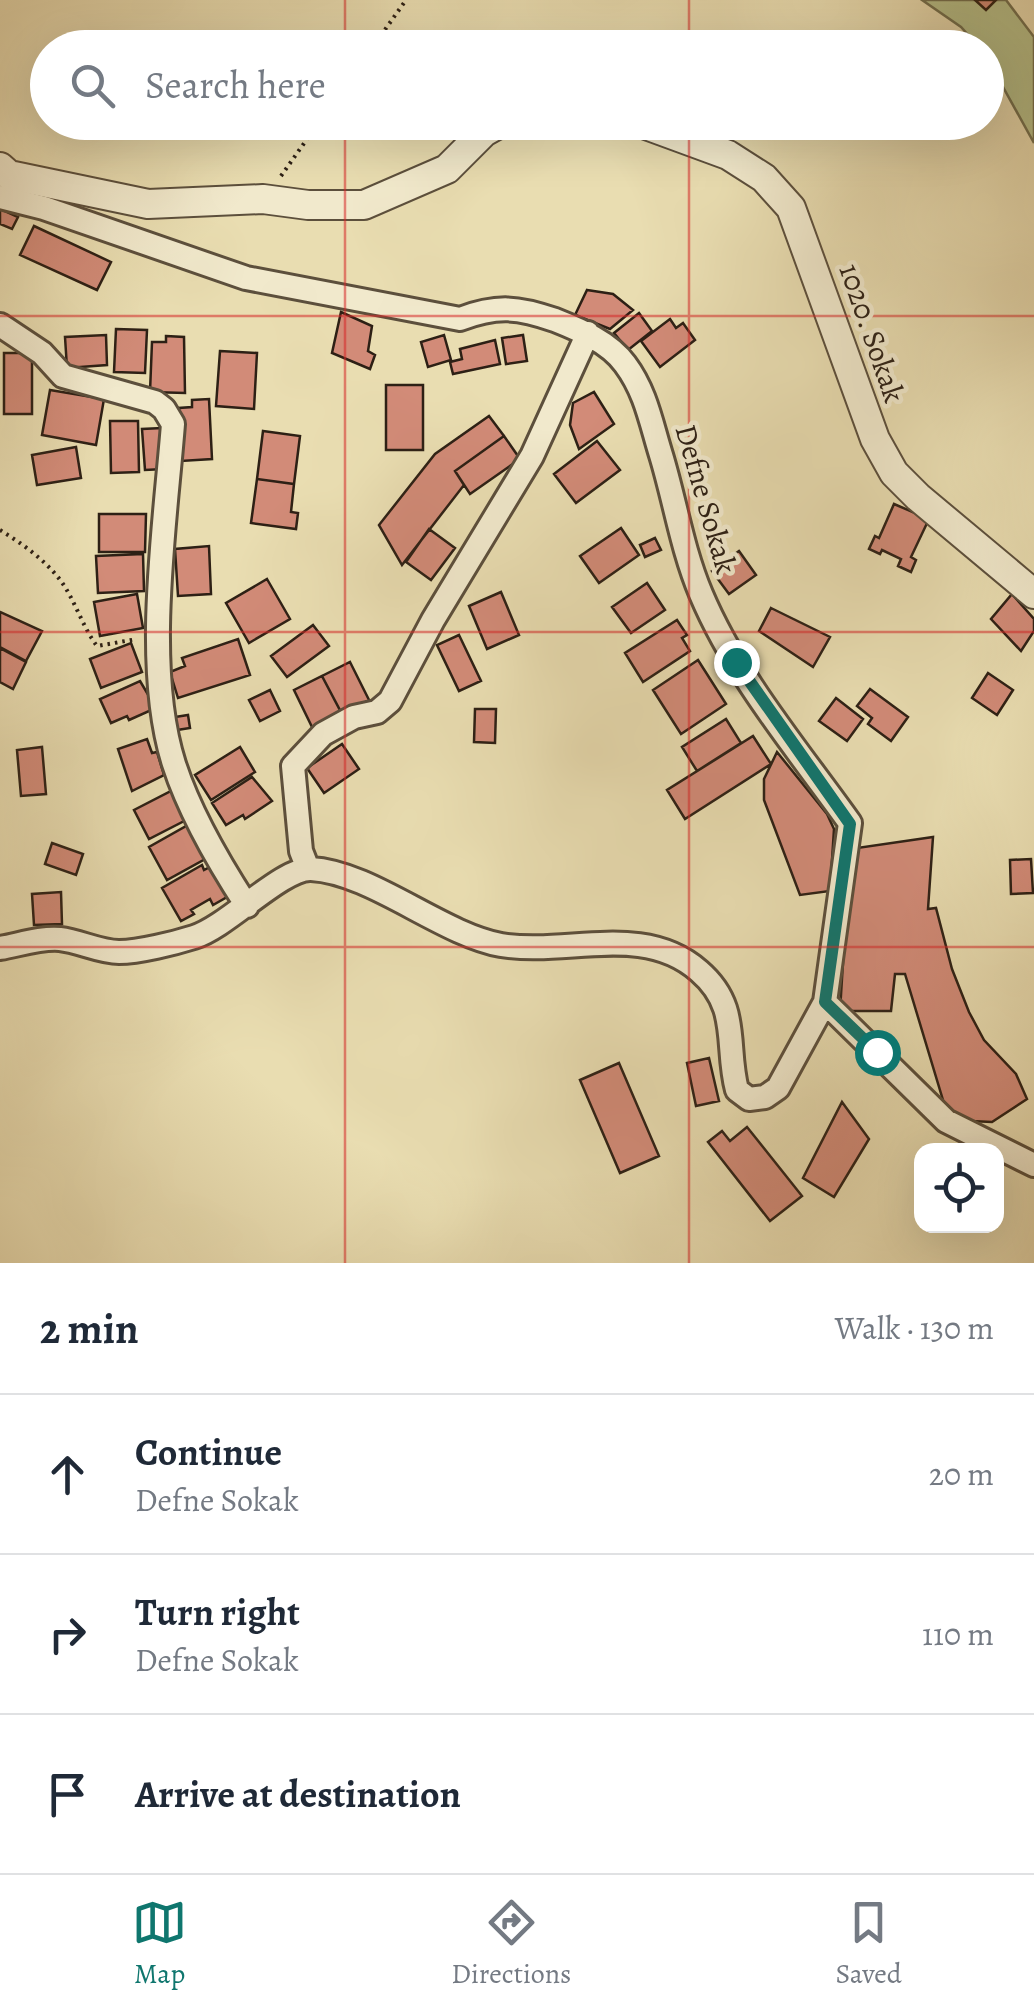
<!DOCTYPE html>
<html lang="en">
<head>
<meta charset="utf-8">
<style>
	:root { --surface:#fff; --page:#f2f2f3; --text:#1f2937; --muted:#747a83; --line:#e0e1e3; --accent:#0f766e }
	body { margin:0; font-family:Alegreya,serif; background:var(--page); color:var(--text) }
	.controls { position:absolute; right:30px; bottom:30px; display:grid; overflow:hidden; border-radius:20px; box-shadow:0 10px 40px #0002 }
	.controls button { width:90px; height:90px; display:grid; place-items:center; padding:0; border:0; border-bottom:2px solid var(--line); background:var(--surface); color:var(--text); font:50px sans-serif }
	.stop { position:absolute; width:30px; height:30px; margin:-22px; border:8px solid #0f766e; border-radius:50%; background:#fff }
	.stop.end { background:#0f766e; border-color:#fff; box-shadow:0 2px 10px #0008 }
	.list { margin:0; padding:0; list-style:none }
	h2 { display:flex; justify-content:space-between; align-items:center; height:130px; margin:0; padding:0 40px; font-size:42px }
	h2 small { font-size:32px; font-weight:400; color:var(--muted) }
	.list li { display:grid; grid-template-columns:65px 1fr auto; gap:30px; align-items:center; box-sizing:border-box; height:160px; padding:0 40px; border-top:2px solid var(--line) }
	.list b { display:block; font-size:38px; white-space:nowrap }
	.list p { margin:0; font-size:32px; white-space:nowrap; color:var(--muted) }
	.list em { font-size:32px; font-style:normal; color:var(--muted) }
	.icon { flex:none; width:55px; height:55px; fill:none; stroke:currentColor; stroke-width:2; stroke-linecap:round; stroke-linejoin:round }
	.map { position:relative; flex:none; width:1034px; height:1263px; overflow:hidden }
	.search { position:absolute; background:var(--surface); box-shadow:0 10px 40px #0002; left:30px; right:30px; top:30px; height:110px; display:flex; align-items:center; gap:25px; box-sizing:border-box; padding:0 35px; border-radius:55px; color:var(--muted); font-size:38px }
	.sheet { height:610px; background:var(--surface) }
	nav { display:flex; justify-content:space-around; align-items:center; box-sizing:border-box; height:140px; border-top:2px solid var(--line); background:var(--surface); font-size:28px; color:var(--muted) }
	nav a { display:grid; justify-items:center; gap:5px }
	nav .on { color:var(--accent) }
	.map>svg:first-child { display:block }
</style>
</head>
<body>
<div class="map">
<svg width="1034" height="1263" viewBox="0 0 1034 1263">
	<rect width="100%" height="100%" fill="#e9ddb1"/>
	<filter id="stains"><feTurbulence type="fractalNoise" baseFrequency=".002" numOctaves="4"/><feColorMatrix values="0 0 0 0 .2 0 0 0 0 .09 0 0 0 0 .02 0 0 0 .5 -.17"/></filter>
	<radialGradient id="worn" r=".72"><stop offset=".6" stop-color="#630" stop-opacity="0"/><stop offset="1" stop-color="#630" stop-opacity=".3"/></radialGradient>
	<!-- green -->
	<path fill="#b6c18c" stroke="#727050" stroke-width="2.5" d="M922,0H1006L1034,37V143L987,58L986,48L979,47L961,27Z"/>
	<!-- building -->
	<path fill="#d28b78" stroke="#2d2015" stroke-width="2.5" d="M975,0H996L986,10Z
		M0,209L18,217L12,229L0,224Z
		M34,226L111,262L97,290L20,255Z
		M587,290L613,294L633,310L610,329L575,315Z
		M341,312L372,326L368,351L375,355L370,369L332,353Z
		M639,313L652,331L628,350L614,333Z
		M670,319L676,328L683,323L695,340L660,367L641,341Z
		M116,329L147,330L145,373L114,372Z
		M106,335L107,365L67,368L65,337Z
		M444,335L451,360L428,367L421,342Z
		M523,335L527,361L506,364L502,338Z
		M166,336L184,337L185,393L150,392L152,342H166Z
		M495,340L500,364L453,374L450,362L462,359L460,349Z
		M220,351L257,353L254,409L216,406Z
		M4,353H32V414H4Z
		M386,385H423V450H386Z
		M50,390L104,399L96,445L42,435Z
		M594,392L614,424L579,449L570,425L573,403Z
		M209,399L212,459L181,461L179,408L192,407V400Z
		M489,416L504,436L455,471L464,485L402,565L379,525L435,454Z
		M110,421H138L139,472L111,473Z
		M162,428L164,469L145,470L142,429Z
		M263,431L300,436L294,484L257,479Z
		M504,436L520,459L470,494L455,471Z
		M597,441L620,470L576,503L554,474Z
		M76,447L81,478L37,485L32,455Z
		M257,479L294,484L291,512L298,513L296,529L251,523Z
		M894,504L929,519L911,557L916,560L911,572L898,566L901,559L882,550L880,554L869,549L875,536L879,538Z
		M99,514H146L145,552H99Z
		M621,528L639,555L599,583L580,556Z
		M429,529L455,548L431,580L406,562Z
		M655,538L661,550L645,557L640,545Z
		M209,546L211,594L178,596L175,549Z
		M739,551L756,575L729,594L712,571Z
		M143,554L144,591L98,593L96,556Z
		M267,579L290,619L249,643L226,603Z
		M647,583L665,610L631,633L612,607Z
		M501,592L519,635L487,649L469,606Z
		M137,594L143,628L100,636L94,602Z
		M1012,594L1034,619V631L1021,651L991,619Z
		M771,608L830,637L813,667L759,631Z
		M0,612L42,631L26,661L0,647Z
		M677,620L687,635L682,638L690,651L643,682L625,653Z
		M313,625L329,646L287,677L271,656Z
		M459,635L481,681L459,691L437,645Z
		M238,639L250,675L178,698L170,672L185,666L182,658Z
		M131,643L142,672L101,688L90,659Z
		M0,648L26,662L13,689L0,682Z
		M698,660L726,704L681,734L653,690Z
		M350,662L369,700L342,714L322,676Z
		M988,673L1013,690L997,715L972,698Z
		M322,676L342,714L313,729L294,690Z
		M140,681L156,708L129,720L127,716L111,723L100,699Z
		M870,689L908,717L891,741L868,724L872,718L857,706Z
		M270,690L280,711L260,721L249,700Z
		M836,698L863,719L847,741L819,721Z
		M475,709H496L495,743L474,742Z
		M188,715L190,728L177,730L175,717Z
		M726,719L741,743L697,771L682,747Z
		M753,736L771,764L685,819L667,790Z
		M147,739L152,753L157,752L164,775L132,791L118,749Z
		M342,744L359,769L324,793L307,768Z
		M42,747L46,794L21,796L17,750Z
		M240,747L255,772L211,800L195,775Z
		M777,752L827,814L834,829L830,891L800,895L764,800V779Z
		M252,777L272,801L245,819L243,815L226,825L212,803Z
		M173,790L188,819L149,839L134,810Z
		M188,825L207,858L167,880L149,847Z
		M933,837L928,909L936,908L952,969L969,1012L984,1040L1016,1074L1027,1099L992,1122L949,1120L905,974H895L891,1011H840L850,849Z
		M52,843L83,854L76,875L45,864Z
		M1031,859L1033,893L1011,894L1010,860Z
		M202,865L204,870L210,867L227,897L213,905L210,899L191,910L194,914L181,921L162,888Z
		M61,892L62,924L34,925L32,894Z
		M709,1058L719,1101L696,1106L687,1063Z
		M619,1063L659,1156L620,1173L580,1080Z
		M842,1102L869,1139L834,1197L803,1178Z
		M747,1127L802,1196L770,1221L708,1142L722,1131L730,1141Z"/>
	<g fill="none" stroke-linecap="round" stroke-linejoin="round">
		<!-- minor casing -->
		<g stroke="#5c4f3c" stroke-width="28">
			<path id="minor" d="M0,197L44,208L246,278L460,319C497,305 518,307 555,320C580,330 609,342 625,364C646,392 651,423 661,455C675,501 682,549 701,594C736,677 798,750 850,823L825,1002L946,1121L1034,1165
				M0,325L42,353L63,376L155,402L164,409L173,424C165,526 143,667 174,764C190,814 219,863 247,906
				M308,869L301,851L293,766L323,734L354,717L377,712L390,701L433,620L532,456L588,333
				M0,948C18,945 42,937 60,939C79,941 100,952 119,952C139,952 175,943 194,937C227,927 282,868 311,869C371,872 441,934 501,945C567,956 643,922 699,971C741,1007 725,1045 737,1090L749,1099L765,1097L778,1088L825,1002"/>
		</g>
		<!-- tertiary casing -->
		<g stroke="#5c4f3c" stroke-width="32">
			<path id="tertiary" d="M638,122L728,155L764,178L791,208L875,439L894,473L918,497L1034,594
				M0,167L9,175L148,204L263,199L308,205H364L447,169L484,132L502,122"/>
		</g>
		<!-- path -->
		<path stroke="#2d2015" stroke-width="4" stroke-dasharray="2.5 5" stroke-linecap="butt" d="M372,48L406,0
			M281,176L319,122
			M0,530C21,543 41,557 57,576C74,596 81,625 97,646L137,639"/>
		<!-- minor -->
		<use href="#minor" stroke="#f1e9cc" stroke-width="22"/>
		<!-- tertiary -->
		<use href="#tertiary" stroke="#f1e9cc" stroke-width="28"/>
	</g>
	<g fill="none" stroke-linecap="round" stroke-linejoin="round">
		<!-- route -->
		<path stroke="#0f766e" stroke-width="12" d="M736,662L850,824L825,1002L877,1052"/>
	</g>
	<!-- grid -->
	<path fill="none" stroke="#d62828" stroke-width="2.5" stroke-opacity="0.55" d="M345,0V48M689,0V48M345,122V1263M689,122V1263M0,316H1034M0,632H1034M0,947H1034"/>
	<g text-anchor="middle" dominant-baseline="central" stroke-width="9" stroke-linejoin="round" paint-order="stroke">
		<!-- street labels -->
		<g font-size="30" fill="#2d2015" stroke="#f1e9cc">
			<text transform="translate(872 333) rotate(71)">1020. Sokak</text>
			<text transform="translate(706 499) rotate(74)">Defne Sokak</text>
		</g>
	</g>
	<rect width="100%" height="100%" filter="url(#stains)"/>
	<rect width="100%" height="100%" fill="url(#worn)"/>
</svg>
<div class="controls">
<button><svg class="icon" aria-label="locate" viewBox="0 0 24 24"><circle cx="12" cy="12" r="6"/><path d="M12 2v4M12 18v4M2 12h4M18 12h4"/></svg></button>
</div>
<div class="stop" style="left:877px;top:1052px"></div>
<div class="stop end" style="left:736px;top:662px"></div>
<div class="search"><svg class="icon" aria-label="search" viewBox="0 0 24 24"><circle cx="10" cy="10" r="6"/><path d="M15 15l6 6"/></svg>Search here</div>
</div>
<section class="sheet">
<h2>2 min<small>Walk · 130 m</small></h2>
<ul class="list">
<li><svg class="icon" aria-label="ahead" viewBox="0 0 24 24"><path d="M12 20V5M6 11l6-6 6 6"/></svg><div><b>Continue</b><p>Defne Sokak</p></div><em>20 m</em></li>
<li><svg class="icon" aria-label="right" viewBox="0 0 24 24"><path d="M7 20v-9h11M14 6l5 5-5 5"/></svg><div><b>Turn right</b><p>Defne Sokak</p></div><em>110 m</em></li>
<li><svg class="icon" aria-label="arrive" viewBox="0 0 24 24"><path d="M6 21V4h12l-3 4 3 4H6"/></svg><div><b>Arrive at destination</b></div></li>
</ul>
</section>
<nav>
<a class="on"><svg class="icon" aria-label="map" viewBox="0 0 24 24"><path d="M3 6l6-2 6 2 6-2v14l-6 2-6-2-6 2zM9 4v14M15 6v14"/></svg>Map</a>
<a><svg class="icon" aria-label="directions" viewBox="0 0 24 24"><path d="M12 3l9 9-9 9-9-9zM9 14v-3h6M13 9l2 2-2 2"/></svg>Directions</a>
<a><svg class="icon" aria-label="saved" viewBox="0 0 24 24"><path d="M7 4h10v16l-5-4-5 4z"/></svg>Saved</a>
</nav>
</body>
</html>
